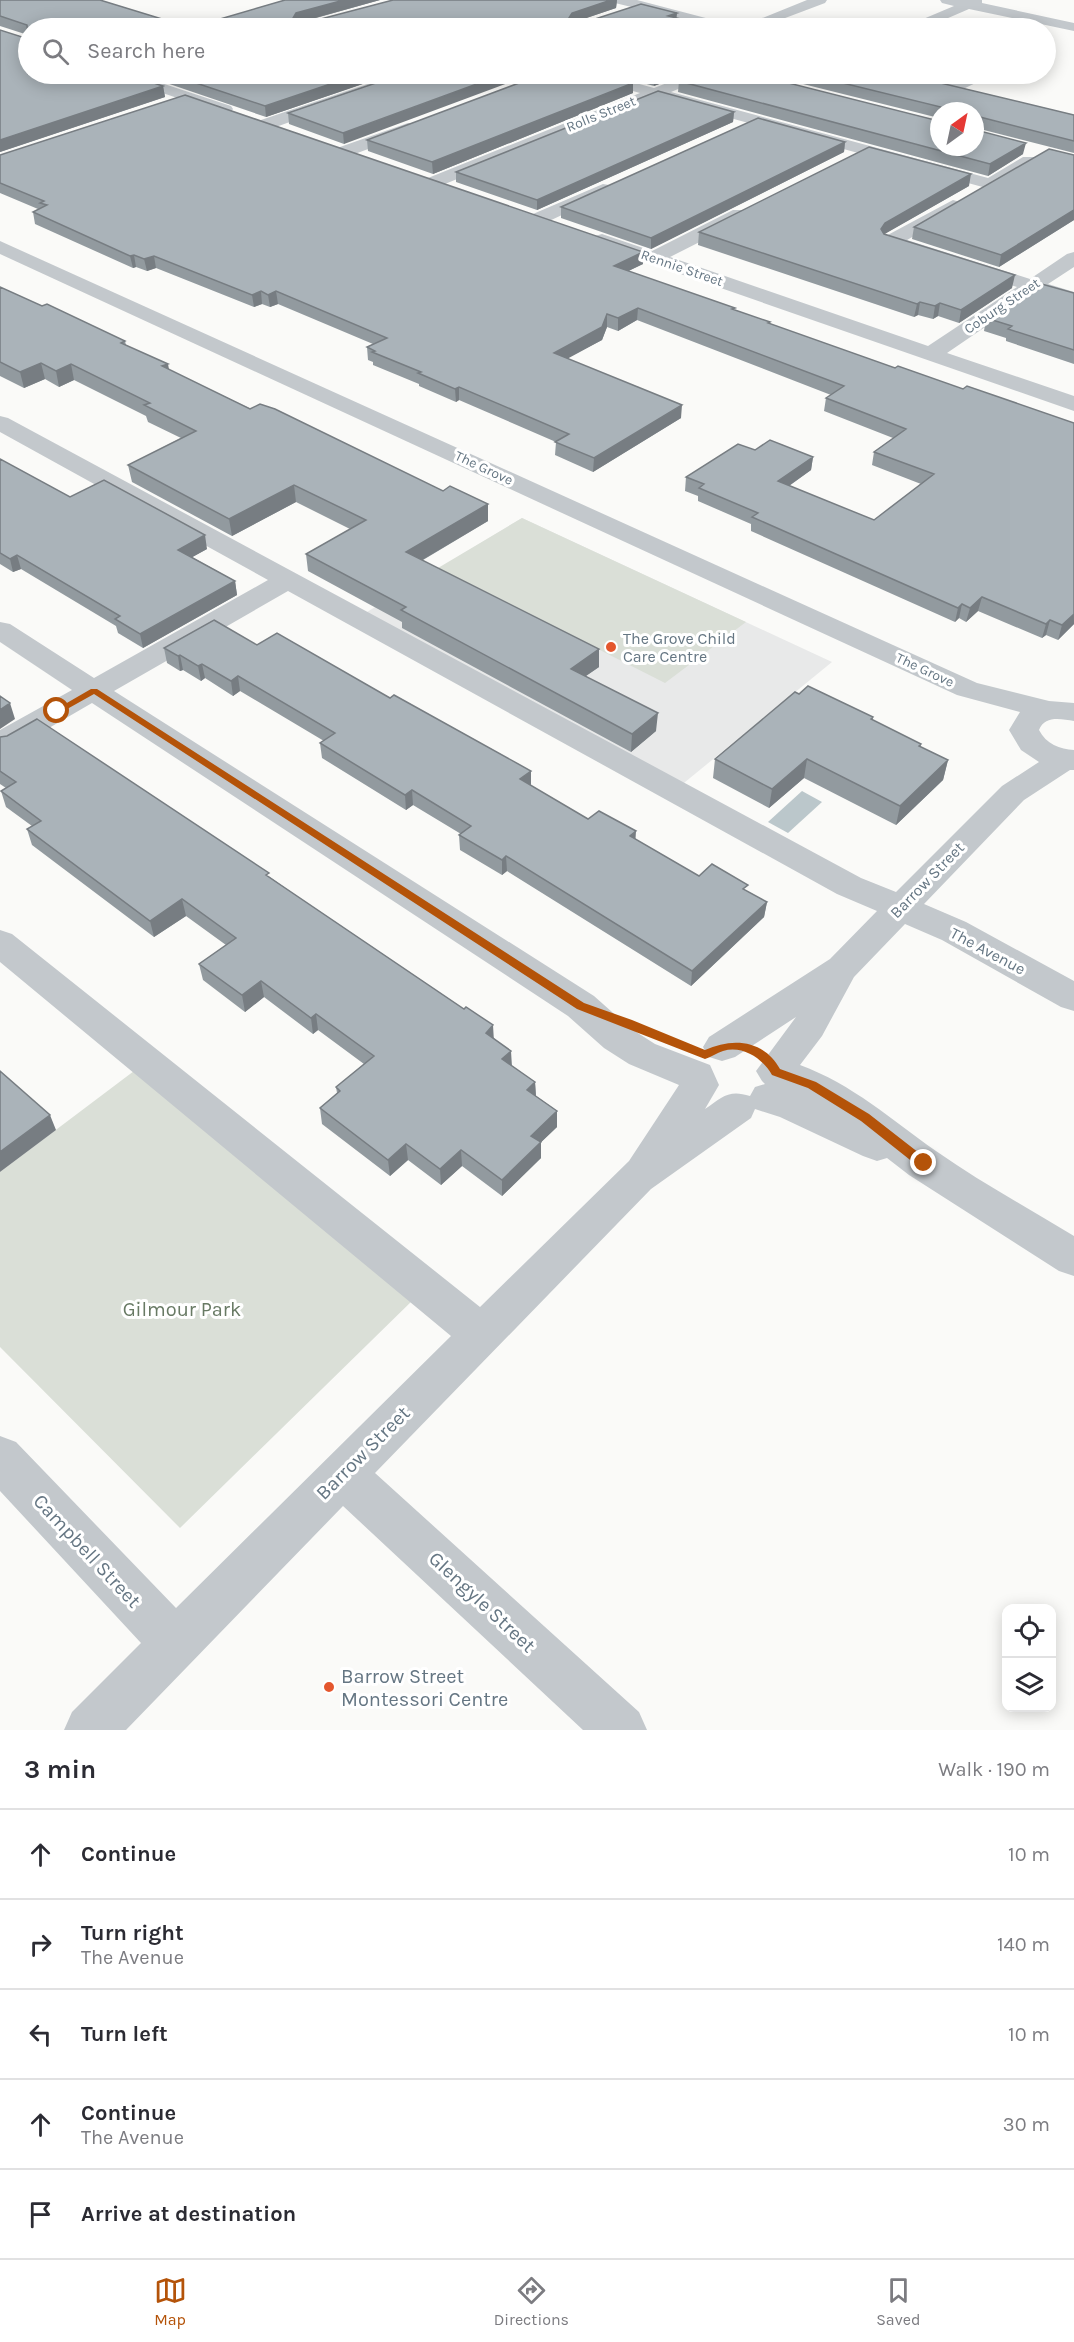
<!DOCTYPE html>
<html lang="en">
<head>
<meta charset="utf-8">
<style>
	:root { --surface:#fff; --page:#f2f2f3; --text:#2b2b33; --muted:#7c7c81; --line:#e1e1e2; --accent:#b45309 }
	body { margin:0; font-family:Karla,sans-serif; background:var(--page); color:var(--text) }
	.controls { position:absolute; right:18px; bottom:18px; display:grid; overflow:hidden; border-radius:12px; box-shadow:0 3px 15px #0003 }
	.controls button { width:54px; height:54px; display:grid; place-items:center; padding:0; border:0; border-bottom:2px solid var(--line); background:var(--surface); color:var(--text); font:30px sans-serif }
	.compass { position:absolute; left:930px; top:102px; width:54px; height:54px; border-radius:50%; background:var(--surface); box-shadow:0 3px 15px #0003; rotate:33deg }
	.stop { position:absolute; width:18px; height:18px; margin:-14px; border:4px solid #b45309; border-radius:50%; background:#fff }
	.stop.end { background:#b45309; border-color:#fff; box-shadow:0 2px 6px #0008 }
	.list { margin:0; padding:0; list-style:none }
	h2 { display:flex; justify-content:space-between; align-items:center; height:78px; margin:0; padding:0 24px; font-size:26px }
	h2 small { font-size:20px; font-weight:400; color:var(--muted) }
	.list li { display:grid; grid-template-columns:39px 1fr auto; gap:18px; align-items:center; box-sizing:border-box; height:90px; padding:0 24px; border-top:2px solid var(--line) }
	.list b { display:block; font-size:22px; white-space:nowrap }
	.list p { margin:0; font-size:20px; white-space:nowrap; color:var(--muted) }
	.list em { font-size:20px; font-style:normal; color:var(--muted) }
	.icon { flex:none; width:33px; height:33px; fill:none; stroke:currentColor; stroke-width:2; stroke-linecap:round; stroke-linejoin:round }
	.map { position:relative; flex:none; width:1074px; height:1730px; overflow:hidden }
	.search { position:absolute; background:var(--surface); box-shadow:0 3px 15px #0003; left:18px; right:18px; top:18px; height:66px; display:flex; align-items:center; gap:15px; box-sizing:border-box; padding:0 21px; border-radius:33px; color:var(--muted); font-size:22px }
	.sheet { height:528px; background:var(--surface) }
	nav { display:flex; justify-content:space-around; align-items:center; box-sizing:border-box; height:84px; border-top:2px solid var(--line); background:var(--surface); font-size:16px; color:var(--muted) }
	nav a { display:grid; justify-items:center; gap:3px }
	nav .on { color:var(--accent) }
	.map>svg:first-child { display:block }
</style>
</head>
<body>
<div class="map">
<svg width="1074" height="1730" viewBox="0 0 1074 1730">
	<rect width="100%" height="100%" fill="#fafaf8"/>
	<!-- built -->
	<path fill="#e8e9e9" d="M522,518L832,662L679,787L362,615Z"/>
	<!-- green -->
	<path fill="#dadfd7" d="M522,518L746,622L665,683L438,568Z
		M134,1071L415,1298L180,1528L0,1347V1172Z"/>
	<!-- water -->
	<path fill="#bbc7cb" d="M802,791L822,802L788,833L768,822Z"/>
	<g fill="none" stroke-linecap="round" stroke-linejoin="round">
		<!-- minor -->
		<path fill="#c3c8cc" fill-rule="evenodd" d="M613,0H637L740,27L807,0H827L825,3L759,28H718L615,3Z
			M940,0H982V3L1074,23V31L969,9L925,28H907L909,25L954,6L942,3Z
			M112,74H134L231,106L233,109L231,112H219L115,77Z
			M397,74H419L416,77L273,128H261L259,124L261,120Z
			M580,74H603L654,88L690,74H709L707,77L671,92L988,178L1023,157H1035L1038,161L996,188L990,189L657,98L440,186H428L425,182L428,178L640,93L582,77Z
			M971,74H991L988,77L959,91H947L945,88L947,85Z
			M408,123L414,124L416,128L414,132L352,155H340L337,151L340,147Z
			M603,184L609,185L612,189L609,193L547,222H533L531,218L533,214Z
			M953,200L960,202L962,206L960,210L907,240L1030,279L1067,254L1074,252V267L1048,284L1074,292V305L1035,293L947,353L1074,396V411L646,262L595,244L592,240L595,236L602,234L652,251L733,210H747L749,214L747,218L670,257L928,346L1017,287L884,245L881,241L884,237Z
			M0,241L977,683L1049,701L1074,703V721C1061,719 1045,715 1039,730C1046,744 1060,749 1074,750V770H1070L1024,800L924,904L966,922L1074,981V1011L1061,1007L942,940L905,924L854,977L822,1036L800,1065C852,1084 892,1120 936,1151C980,1182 1028,1208 1074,1236V1276L1059,1271L909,1175L887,1158L877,1161L863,1156L780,1117L755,1109L751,1118L651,1189L375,1473L639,1712L647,1730H583L343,1506L126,1730H64L72,1712L141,1643L0,1491V1436L16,1442L176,1608L451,1336L0,962V930L12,934L480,1307L629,1161L679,1085L629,1064L604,1048L568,1016L92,703L11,750L0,753V730L72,690L0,642V622L10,624L94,678L268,580L0,432V416L8,418L861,878L896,892L1002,786L1039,762L1021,750L1009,730L1020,712L957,695L0,254ZM288,591L837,894L877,911L830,959L709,1037L703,1047L709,1057L722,1061L735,1057L796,1017L756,1071L762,1081L765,1084L755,1087L750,1096C729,1089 722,1097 705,1109L719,1085L710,1065L655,1044L630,1028L594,996L114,691Z"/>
	</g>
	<!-- wall -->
	<path fill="#929a9f" d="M0,0H100L188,27L203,24L285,0H380L309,20H317L393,0H617L616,8L580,20H592L641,4L677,13L676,18L719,28H28V74H126L163,86L165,97L0,152V30L25,38L28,36V35L0,26Z
		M140,74H392L266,117Z
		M402,74L344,144L289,124L288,113Z
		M610,74H685L654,86Z
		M763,74H903L1074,115V153L976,128V130L1023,154L988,176L678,92L679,81L939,147L975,111H939V118Z
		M633,83V93L433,174L368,151L367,140Z
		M734,112L733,122L537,210L456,182V172Z
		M845,142L844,152L651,249L561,218V207Z
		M0,155L643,252V264L628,271L735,310L770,324L895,368L1074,423V624L1058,640L1046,635L1042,638L978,611L966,622L959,618L955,622L751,531V524L698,501V496L685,491L686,477L755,450L813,457L811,470L789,486L874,520L921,484L872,465L874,452L893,438L824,411L826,398L831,395L637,320L618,331L607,327L602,340L567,358L681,418L593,472L555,455L556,442L459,400L456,402L419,386V384L373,365V362L368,360L367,347L373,344L278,304L270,307L262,304L254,307L156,268L147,271L136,267L133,268L35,224L33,212L38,209L0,193Z
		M1074,155V220L999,267L912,239L914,227Z
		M969,186L884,234L1012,288L959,323L938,316L933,319L918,315L914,317L698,245L699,232Z
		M0,287L42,306L125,341L126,345L169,370L488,521L423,560L599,667L586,676L656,731L631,752L402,628V622L308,571L306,554L350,529L296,502L232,536L132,482L128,465L181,438L148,422L146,416L74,380L59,387L45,379L24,388L0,376Z
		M1074,293V364L1006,341V338L984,331L986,318Z
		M0,459L70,497L207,549L192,557L235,581L237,595L143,648L118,633L116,626L21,569L13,572L0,564Z
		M257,645L531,786L588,819L635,839L699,876L747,891L767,902L764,917L691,986L507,871L502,875L460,850L459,835L461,834L413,805L406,810L322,758L320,743L324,741L240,691L233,696L205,678L201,681L183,670L180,671L167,663L164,648Z
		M799,694L873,717V720L921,744V747L948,760L943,780L896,825L804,778L769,808L713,778L715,759Z
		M0,737L270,877L494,1038L512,1066L535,1082L536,1096L557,1111V1127L541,1142V1158L502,1196L462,1166L441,1185L408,1160L390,1176L322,1124L320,1108L337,1093L336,1087L364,1064L318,1030L313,1034L264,997L245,1012L203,980L199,964L226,945L186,916L154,937L32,845L27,829L32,826L6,807L1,791L6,788L0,784Z"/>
	<!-- shaded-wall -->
	<path fill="#777d82" d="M344,0H380L297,23L293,18L296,13Z
		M611,0H617L616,8L572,23L569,18L572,13Z
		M677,13L676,22L668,16Z
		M360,74H392L266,117L265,106Z
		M504,74H532L344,144L343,133Z
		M659,74H685L654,86V75Z
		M633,83V93L433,174L432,162Z
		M163,86L165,97L0,152V140Z
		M734,112L733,122L537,210V200Z
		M845,142L844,152L651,249V238Z
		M1026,143L1023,154L988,176L990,164Z
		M971,174L969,186L883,235L881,229L885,223Z
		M1074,210V220L999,267L1001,255Z
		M643,252V264L614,278V266Z
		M134,255L136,267L133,268L130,256Z
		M154,256L156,268L147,271L144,259Z
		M1015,275L1012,288L959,323L961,310Z
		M261,291L262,304L254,307L252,295Z
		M276,291L278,304L270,307L268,295Z
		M920,302L918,315L914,317L917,304Z
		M940,303L938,316L933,319L935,306Z
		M638,308L637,320L618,331V318Z
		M607,314V327L602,340L554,366V353Z
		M41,363L45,379L24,388L20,372Z
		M71,364L74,380L59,387L56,371Z
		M168,364L171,380L162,366Z
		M459,387V400L456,402L455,389Z
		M682,405L681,418L593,472L594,458Z
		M813,457L811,470L776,495L778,481Z
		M294,485L296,502L232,536L229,519Z
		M488,504V521L407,569L406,552Z
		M205,535L207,549L180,564L178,550Z
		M17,555L21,569L13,572L10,559Z
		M235,581L237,595L143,648L140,634Z
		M982,597L978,611L966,622L970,608Z
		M962,604L959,618L955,622L958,608Z
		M1074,614V624L1058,640L1062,625Z
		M1050,620L1046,635L1042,638L1046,624Z
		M599,649V667L571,686V669Z
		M180,655L183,670L180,671L178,656Z
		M202,664L205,678L201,681L198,666Z
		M238,676L240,691L233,696L231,681Z
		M10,703L15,719L0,729V710Z
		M658,713L656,731L631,752L632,734Z
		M807,759L804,778L769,808L772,789Z
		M948,760L943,780L896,825L900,806Z
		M531,771V786L520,779Z
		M412,790L413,805L406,810L405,795Z
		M636,831L635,847L630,836Z
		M506,856L507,871L502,875V860Z
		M182,899L186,916L154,937L150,921Z
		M767,902L764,917L691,986L692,971Z
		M261,981L264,997L245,1012L242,995Z
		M316,1014L318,1030L313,1034L311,1018Z
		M493,1025L494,1042L486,1033Z
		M511,1051L512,1067L502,1059Z
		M535,1082L536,1098L527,1090Z
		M557,1111V1127L532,1151L531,1136Z
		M50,1115L56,1130L0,1172V1152Z
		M541,1142V1158L502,1196V1180Z
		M406,1144L408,1160L390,1176L388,1160Z
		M461,1150L462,1166L441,1185L440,1169Z"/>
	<!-- building -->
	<path fill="#aab3b9" stroke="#777d82" stroke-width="1.5" d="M0,0H100L188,27L203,24L285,0H344L296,13L293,18L317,20L393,0H611L572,13L569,18L571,20H592L641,4L677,13L668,16L719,28H28V74H126L163,86L0,140V30L25,38L28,36L27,25L0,16Z
		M169,74H360L265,106Z
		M402,74H504L343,133L288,113Z
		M543,74H599L633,83L432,162L367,140Z
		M697,74H753L939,121V147H975V111H942L941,107L806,74H903L1074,115V141L976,116V130L1026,143L990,164L679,81Z
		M658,91L734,112L537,200L456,172Z
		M185,95L643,252L614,266L735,308L732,309L770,322L768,323L895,368L898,366L963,389L967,386L1074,423V614L1062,625L1050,620L1046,624L982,597L970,608L962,604L958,608L752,517L758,513L699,488L704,484L686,477L738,444L755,450L770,440L813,457L778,481L874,520L934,474L874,452L906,429L826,398L844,386L638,308L618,318L607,314L602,327L554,353L682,405L594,458L555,442L569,434L459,387L455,389L418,373L421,372L372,352L375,351L367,347L387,338L276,291L268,295L261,291L252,295L154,256L144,259L134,255L130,256L33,212L47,205L40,203L44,201L0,183V155Z
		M758,118L845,142L651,238L561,207Z
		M869,147L971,174L885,223L881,229L884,234L1015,275L961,310L940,303L935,306L920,302L917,304L699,232Z
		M1049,149L1074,155V210L1001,255L914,227Z
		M1038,283L1074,293V350L1008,329L1012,326L986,318Z
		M0,287L42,306L47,304L125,341L121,343L168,364L162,366L250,409L260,404L275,409L443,491L450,486L488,504L406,552L599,649L571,669L658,713L632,734L401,610L406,607L306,554L366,520L294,485L229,519L128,465L196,431L144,405L150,403L71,364L56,371L41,363L20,372L0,362Z
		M0,459L70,497L104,480L205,535L178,550L235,581L140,634L115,619L120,616L17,555L10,559L0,553Z
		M214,620L257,645L277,633L390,698L394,695L531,771L520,779L588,819L599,811L636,831L630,836L699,876L712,864L748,885L743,889L767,902L692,971L506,856L502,860L459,835L471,826L412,790L405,795L320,743L335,733L238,676L231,681L202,664L198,666L180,655L178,656L164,648Z
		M808,686L873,717L871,719L921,744L919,746L948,760L900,806L807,759L772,789L715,759L795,692L799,694Z
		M0,696L10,703L0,710Z
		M37,719L269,873L266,875L464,1009L466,1007L493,1025L486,1033L511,1051L502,1059L535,1082L527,1090L557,1111L531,1136L541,1142L502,1180L461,1150L440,1169L406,1144L388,1160L320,1108L340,1091L336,1087L374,1056L316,1014L311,1018L261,981L242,995L199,964L236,938L182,899L150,921L27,829L41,821L1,791L16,782L0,771V737L7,736Z
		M0,1071L50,1115L0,1152Z"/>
	<!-- route -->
	<path fill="#b45309" d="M91,689H97L584,1003L632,1020L705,1050C733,1037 764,1040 780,1069L816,1082L869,1114L928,1160V1167H919L861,1121L808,1088L772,1075C763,1059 743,1045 723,1051C717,1053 711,1057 705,1059L577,1009L94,694L60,713L53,711Z"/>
	<!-- markers -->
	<g fill="#e4572e" stroke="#fff" stroke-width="2">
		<circle cx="611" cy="647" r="6"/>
		<circle cx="329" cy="1687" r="6"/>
	</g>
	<g text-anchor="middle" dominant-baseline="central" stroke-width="6" stroke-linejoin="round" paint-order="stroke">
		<!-- far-street labels -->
		<g font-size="14" fill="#657683" stroke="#fff">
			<text transform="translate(601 114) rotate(-22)">Rolls Street</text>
			<text transform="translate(682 268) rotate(19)">Rennie Street</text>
			<text transform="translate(1002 306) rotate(-34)">Coburg Street</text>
			<text transform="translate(484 468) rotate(25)">The Grove</text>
			<text transform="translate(925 670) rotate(25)">The Grove</text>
		</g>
		<!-- poi labels -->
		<g font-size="16" fill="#657683" stroke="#fff" text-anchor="start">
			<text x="623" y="638">The Grove Child<tspan x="623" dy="18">Care Centre</tspan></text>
		</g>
		<!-- street labels -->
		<g font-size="16" fill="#657683" stroke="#fff">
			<text transform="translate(927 880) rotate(-46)">Barrow Street</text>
			<text transform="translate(988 951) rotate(28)">The Avenue</text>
		</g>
		<!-- near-park labels -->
		<g font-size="20" fill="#687a64" stroke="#fff">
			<text x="182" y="1309">Gilmour Park</text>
		</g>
		<!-- near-street labels -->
		<g font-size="20" fill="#657683" stroke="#fff">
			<text transform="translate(363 1453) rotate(-45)">Barrow Street</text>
			<text transform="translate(87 1551) rotate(47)">Campbell Street</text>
			<text transform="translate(482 1602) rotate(43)">Glengyle Street</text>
		</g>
		<!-- near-poi labels -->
		<g font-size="20" fill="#657683" stroke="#fff" text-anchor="start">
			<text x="341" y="1676">Barrow Street<tspan x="341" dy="23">Montessori Centre</tspan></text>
		</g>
	</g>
</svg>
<div class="controls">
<button><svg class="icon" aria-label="locate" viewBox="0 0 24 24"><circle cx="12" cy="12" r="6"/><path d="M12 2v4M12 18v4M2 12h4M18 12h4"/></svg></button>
<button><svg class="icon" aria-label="layers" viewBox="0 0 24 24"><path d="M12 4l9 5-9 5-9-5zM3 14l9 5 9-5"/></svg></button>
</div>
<svg class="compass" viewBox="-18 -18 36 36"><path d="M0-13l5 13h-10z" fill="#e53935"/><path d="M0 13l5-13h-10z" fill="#7c7c81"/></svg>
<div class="stop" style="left:57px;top:711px"></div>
<div class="stop end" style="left:924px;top:1163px"></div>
<div class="search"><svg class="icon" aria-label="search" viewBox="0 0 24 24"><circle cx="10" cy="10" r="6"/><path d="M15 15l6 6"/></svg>Search here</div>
</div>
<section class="sheet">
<h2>3 min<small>Walk · 190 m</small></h2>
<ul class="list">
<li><svg class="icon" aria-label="ahead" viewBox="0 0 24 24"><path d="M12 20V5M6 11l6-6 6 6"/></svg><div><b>Continue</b></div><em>10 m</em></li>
<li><svg class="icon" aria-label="right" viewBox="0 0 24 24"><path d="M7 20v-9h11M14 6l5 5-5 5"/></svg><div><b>Turn right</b><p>The Avenue</p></div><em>140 m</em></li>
<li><svg class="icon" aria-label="left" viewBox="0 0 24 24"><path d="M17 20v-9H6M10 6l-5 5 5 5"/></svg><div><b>Turn left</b></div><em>10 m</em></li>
<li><svg class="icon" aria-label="ahead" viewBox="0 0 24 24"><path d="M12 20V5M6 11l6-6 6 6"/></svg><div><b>Continue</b><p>The Avenue</p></div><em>30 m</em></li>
<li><svg class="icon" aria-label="arrive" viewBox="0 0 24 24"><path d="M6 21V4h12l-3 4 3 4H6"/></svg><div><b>Arrive at destination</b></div></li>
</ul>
</section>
<nav>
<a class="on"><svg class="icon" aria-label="map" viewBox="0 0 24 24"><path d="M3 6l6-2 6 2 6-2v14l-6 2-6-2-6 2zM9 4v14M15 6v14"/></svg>Map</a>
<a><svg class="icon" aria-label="directions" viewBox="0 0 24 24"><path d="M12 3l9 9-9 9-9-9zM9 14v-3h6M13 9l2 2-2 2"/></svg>Directions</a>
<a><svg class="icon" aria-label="saved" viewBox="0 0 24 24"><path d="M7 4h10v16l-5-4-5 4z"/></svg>Saved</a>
</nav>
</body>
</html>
